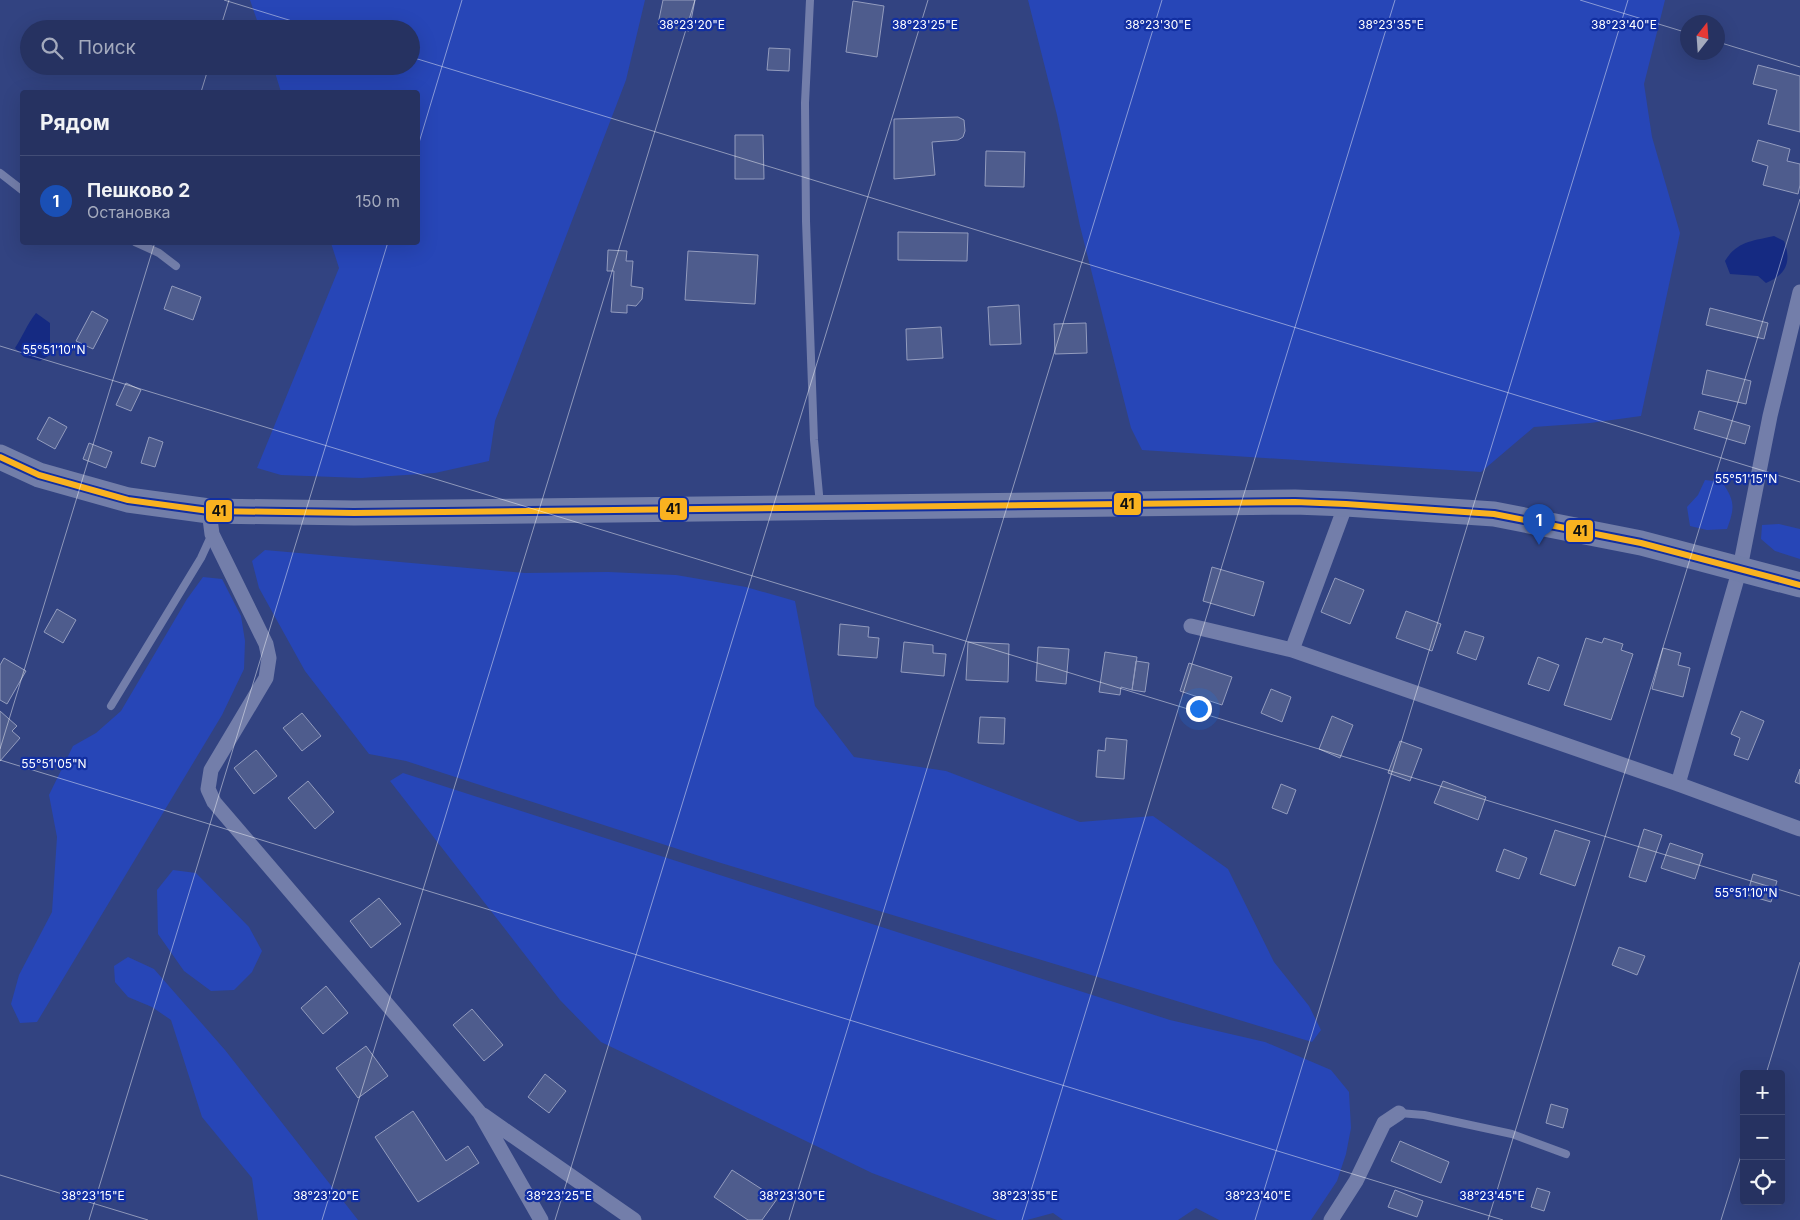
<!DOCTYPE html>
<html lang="ru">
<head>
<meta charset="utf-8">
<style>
	:root { --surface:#263261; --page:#2e3a67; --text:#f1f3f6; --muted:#a4aabd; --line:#424d76; --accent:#b7bdd3 }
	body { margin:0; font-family:Inter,sans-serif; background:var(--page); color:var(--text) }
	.controls { position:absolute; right:15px; bottom:15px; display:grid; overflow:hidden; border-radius:5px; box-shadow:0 5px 20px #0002 }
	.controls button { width:45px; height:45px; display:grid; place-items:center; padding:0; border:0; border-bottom:1px solid var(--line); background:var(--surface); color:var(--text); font:25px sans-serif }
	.compass { position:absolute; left:1680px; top:15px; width:45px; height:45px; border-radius:50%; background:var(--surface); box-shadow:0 5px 20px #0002; rotate:17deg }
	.you { position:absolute; left:1198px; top:708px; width:18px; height:18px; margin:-12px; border:4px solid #fff; border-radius:50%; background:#1a73e8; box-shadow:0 0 0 8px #1a73e833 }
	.badge { display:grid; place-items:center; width:32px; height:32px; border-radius:50%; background:var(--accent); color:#fff; font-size:16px; font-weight:700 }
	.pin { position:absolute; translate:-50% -41px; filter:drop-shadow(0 1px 2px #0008) }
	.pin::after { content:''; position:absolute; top:26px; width:18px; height:15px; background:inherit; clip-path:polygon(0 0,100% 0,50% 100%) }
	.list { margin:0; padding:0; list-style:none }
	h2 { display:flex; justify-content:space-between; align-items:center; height:65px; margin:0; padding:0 20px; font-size:21px }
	h2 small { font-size:16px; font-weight:400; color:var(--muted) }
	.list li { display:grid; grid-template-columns:32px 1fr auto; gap:15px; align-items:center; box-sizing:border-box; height:90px; padding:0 20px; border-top:1px solid var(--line) }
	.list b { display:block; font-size:19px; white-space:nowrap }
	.list p { margin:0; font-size:16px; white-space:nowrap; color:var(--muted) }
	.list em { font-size:16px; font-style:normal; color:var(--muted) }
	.icon { flex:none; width:28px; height:28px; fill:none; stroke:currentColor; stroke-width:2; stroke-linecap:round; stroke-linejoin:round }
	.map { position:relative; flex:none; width:1800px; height:1220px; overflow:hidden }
	.search { position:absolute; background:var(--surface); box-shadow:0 5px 20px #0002; left:20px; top:20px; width:400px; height:55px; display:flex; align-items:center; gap:12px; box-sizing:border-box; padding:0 18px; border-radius:28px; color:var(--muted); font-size:19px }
	.panel { position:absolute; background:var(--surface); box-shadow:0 5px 20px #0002; left:20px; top:90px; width:400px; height:155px; border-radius:5px }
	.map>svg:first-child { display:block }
</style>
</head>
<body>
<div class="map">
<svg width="1800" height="1220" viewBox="0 0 1800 1220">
	<rect width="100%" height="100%" fill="#324381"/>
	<!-- green -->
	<path fill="#2746b7" d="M250,0H645L626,80L495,421L489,461L435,473L361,478L281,475L257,468L339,268L331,243L418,242V92H281L273,66H411V29H260Z
		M1028,0H1665L1644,84L1652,137L1680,233L1641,416L1590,423L1534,427L1481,472L1142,450L1131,428L1080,226L1057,115Z
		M1705,480L1722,482C1735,501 1735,507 1727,529L1707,530L1690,526L1687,507L1698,495Z
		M1779,524L1800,529V559L1775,551L1761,539L1762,525Z
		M265,550L525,573L608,572L676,575L746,587L795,601L815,706L854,757L946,771L1080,822L1153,816L1228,869L1274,962L1309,1006L1321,1030L1312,1042L721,863L406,761L369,754L305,671L259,588L252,561Z
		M203,577L222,579L241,616L245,641L244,669L222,715L37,1022L20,1023L11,1004L19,975L52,912L57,837L49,795L73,746L96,733L121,711L187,599Z
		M403,773L1170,1020L1265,1042L1331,1070L1349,1092L1351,1128L1346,1154L1337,1181L1311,1220H1219L1196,1208L1178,1220H1063L1053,1213L1027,1220H997L872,1173L601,1042L560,1000L390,781Z
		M173,870L196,873L249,927L262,951L252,972L234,990L211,991L184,971L158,934L157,890Z
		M128,957L154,969L225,1050L358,1220H258L252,1178L202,1117L171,1020L152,1007L128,997L115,982L114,966Z"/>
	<!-- water -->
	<path fill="#152a82" d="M1774,236L1784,241C1792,262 1786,275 1766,283L1758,276L1730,274L1725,261C1737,241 1753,241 1774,236Z
		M36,313L50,323V355L40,361L24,357L15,348C23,336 27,324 36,313Z"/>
	<!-- building -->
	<path fill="#4e5c8d" stroke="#939cbe" d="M663,0H695L689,31L658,24Z
		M853,1L884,6L877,57L846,52Z
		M769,48L790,49L789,71L767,70Z
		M1758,65L1800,76V132L1768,124L1777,90L1753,84Z
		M958,117L964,120L965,131L963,137L958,140L932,142L935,175L894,179V119Z
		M735,135H763L764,179H735Z
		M1758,140L1790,149L1787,161L1800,164V185L1798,194L1763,185L1768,166L1752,161Z
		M986,151L1025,152L1024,187L985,186Z
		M898,232L968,233L967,261L898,260Z
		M608,250L627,251L626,261H633L631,286L643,288L642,299L636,306L627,305V313L611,312L614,271H607Z
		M688,251L758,255L755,304L685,300Z
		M172,286L201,297L193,320L164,309Z
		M1019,305L1021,344L990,345L988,307Z
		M1710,308L1768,323L1764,339L1706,325Z
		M92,311L108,320L93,349L76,341Z
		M1086,323L1087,353L1055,354L1054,324Z
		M941,327L943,358L907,360L906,329Z
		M1707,370L1751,381L1746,404L1702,394Z
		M126,383L141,390L131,411L116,405Z
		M1699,411L1750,426L1745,444L1694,429Z
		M49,417L67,427L55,449L37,439Z
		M149,437L163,442L155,467L141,463Z
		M89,443L112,452L106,468L83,459Z
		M1212,567L1264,582L1254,616L1203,601Z
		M1335,578L1364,590L1350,624L1321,612Z
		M57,609L76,620L63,643L44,632Z
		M1406,611L1441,624L1432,651L1396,638Z
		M840,624L869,627L868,637L879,638L877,658L838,655Z
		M1465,631L1484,637L1476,660L1457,653Z
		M1586,638L1602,643L1604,638L1623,644L1621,650L1633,654L1611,720L1564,705Z
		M904,642L933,645V653L946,654L944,676L901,672Z
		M968,642L1009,644L1008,682L966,680Z
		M1038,647L1069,649L1066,684L1036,681Z
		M1663,648L1681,653L1678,665L1690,668L1683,697L1652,689Z
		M1105,652L1137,657L1132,690L1121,687L1120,695L1099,692Z
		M1538,657L1559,665L1549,691L1528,684Z
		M4,658L26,671L7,704L0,700V665Z
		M1136,661L1149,663L1145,692L1132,690Z
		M1189,663L1232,677L1222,705L1180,691Z
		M1271,689L1291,697L1282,722L1261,713Z
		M0,711L17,726L12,731L20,738L0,761Z
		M1741,711L1764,721L1748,760L1734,755L1740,738L1731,734Z
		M302,713L321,736L302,751L283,728Z
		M1332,716L1353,725L1340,758L1319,749Z
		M980,717L1005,718L1004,744L978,743Z
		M1106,738L1127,740L1124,779L1096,777L1098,750L1105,751Z
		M1400,741L1422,749L1410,781L1388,773Z
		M256,750L277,776L254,794L234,768Z
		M1800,769V784L1795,782Z
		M308,781L334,812L315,829L288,798Z
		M1443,781L1486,797L1478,820L1434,803Z
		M1281,784L1296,790L1287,814L1272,808Z
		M1644,829L1662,835L1646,882L1629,877Z
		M1555,830L1590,841L1575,886L1540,874Z
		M1670,843L1703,854L1695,879L1661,868Z
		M1504,849L1527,858L1519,879L1496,871Z
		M1753,874L1777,881L1771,902L1747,895Z
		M379,898L401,924L371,948L350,921Z
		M1619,947L1645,956L1637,975L1612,965Z
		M326,986L348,1013L323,1034L301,1008Z
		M472,1009L503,1045L484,1061L453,1025Z
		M366,1046L388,1076L358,1098L336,1068Z
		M545,1074L566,1091L549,1113L528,1097Z
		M1551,1104L1568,1109L1563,1128L1546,1123Z
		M413,1111L446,1161L468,1146L479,1163L418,1202L375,1137Z
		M1400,1141L1449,1162L1441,1183L1391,1161Z
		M732,1170L777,1199L762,1220H748L714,1197Z
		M1537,1188L1550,1192L1544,1211L1531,1207Z
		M1395,1190L1423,1201L1417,1217L1388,1207Z"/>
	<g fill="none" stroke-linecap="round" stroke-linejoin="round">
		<!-- service -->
		<path stroke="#737eaa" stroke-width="8" d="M810,0L805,103L806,221L814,440L820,505
			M0,173L22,190
			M135,242L159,253L176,266
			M111,706L201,558L212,534
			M1399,1113L1424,1115L1512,1134L1566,1154"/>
		<!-- minor -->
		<path stroke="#737eaa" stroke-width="15" d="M209,511L212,534L266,644L269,658L266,678L211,770L208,789L214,802L480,1113L541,1220
			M1191,626L1292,650L1678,784L1800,829
			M1292,650L1346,504
			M1678,784L1740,568L1770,416L1800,292
			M483,1115L634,1220
			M1331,1220L1356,1181L1384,1123L1399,1113"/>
		<!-- trunk -->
		<path stroke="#727ea9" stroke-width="25" d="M0,457L39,475L128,500L209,511L354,513L1295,502L1346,504L1494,514L1641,543L1800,585"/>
		<!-- bus-1 casing -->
		<g stroke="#122fa1" stroke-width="10">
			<path id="bus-1" d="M0,457L39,475L128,500L209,511L354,513L1295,502L1346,504L1494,514L1641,543L1800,585"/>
		</g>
		<!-- bus-1 -->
		<use href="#bus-1" stroke="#f9b220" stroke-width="6"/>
	</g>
	<!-- ticks -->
	<path fill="none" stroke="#fff" stroke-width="1" stroke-opacity="0.45" d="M224,0L318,29M1580,0L1688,33M220,29L229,0M1718,42L1800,67M411,57L1800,482M201,92L209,66M418,146L462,0M0,346L1800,896M0,749L155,242M0,760L1503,1220M1766,1074L1800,962M0,1175L148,1220M89,1220L388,242M322,1220L695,0M555,1220L928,0M789,1220L1162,0M1022,1220L1395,0M1255,1220L1628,0M1488,1220L1800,199M1721,1220L1744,1146"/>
	<g font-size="12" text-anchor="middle" fill="#fff" stroke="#122fa1" stroke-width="4.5" stroke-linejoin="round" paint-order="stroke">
		<text x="692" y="29">38°23'20"E</text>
		<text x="925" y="29">38°23'25"E</text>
		<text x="1158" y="29">38°23'30"E</text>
		<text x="1391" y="29">38°23'35"E</text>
		<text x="1624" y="29">38°23'40"E</text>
		<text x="54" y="354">55°51'10"N</text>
		<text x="1746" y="483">55°51'15"N</text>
		<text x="54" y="768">55°51'05"N</text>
		<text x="1746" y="897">55°51'10"N</text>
		<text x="93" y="1200">38°23'15"E</text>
		<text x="326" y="1200">38°23'20"E</text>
		<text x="559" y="1200">38°23'25"E</text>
		<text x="792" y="1200">38°23'30"E</text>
		<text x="1025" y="1200">38°23'35"E</text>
		<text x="1258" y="1200">38°23'40"E</text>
		<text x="1492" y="1200">38°23'45"E</text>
	</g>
	<g stroke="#122fa1" stroke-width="2">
		<rect x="1113" y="492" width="29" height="24" rx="5" fill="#f9b220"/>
		<rect x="659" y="497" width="29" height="24" rx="5" fill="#f9b220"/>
		<rect x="205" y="499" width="28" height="24" rx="5" fill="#f9b220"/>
		<rect x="1565" y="519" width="29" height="24" rx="5" fill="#f9b220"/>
	</g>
	<g font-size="14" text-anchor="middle" font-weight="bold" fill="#111">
		<text x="1127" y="509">41</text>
		<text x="673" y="514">41</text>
		<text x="219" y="516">41</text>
		<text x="1580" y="536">41</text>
	</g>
</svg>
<div class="controls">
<button>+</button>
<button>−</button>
<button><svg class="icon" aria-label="locate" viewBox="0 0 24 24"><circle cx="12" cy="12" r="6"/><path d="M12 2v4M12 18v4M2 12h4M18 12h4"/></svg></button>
</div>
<svg class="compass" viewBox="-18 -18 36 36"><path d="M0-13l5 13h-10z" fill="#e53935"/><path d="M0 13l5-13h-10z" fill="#a4aabd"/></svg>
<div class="you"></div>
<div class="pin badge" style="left:1539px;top:545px;background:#1a4fb4">1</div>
<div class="search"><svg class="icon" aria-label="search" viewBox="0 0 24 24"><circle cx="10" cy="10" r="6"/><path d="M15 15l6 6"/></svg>Поиск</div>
<section class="panel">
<h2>Рядом<small></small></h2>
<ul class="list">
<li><span class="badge" style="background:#1a4fb4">1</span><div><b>Пешково 2</b><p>Остановка</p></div><em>150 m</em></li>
</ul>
</section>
</div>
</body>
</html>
